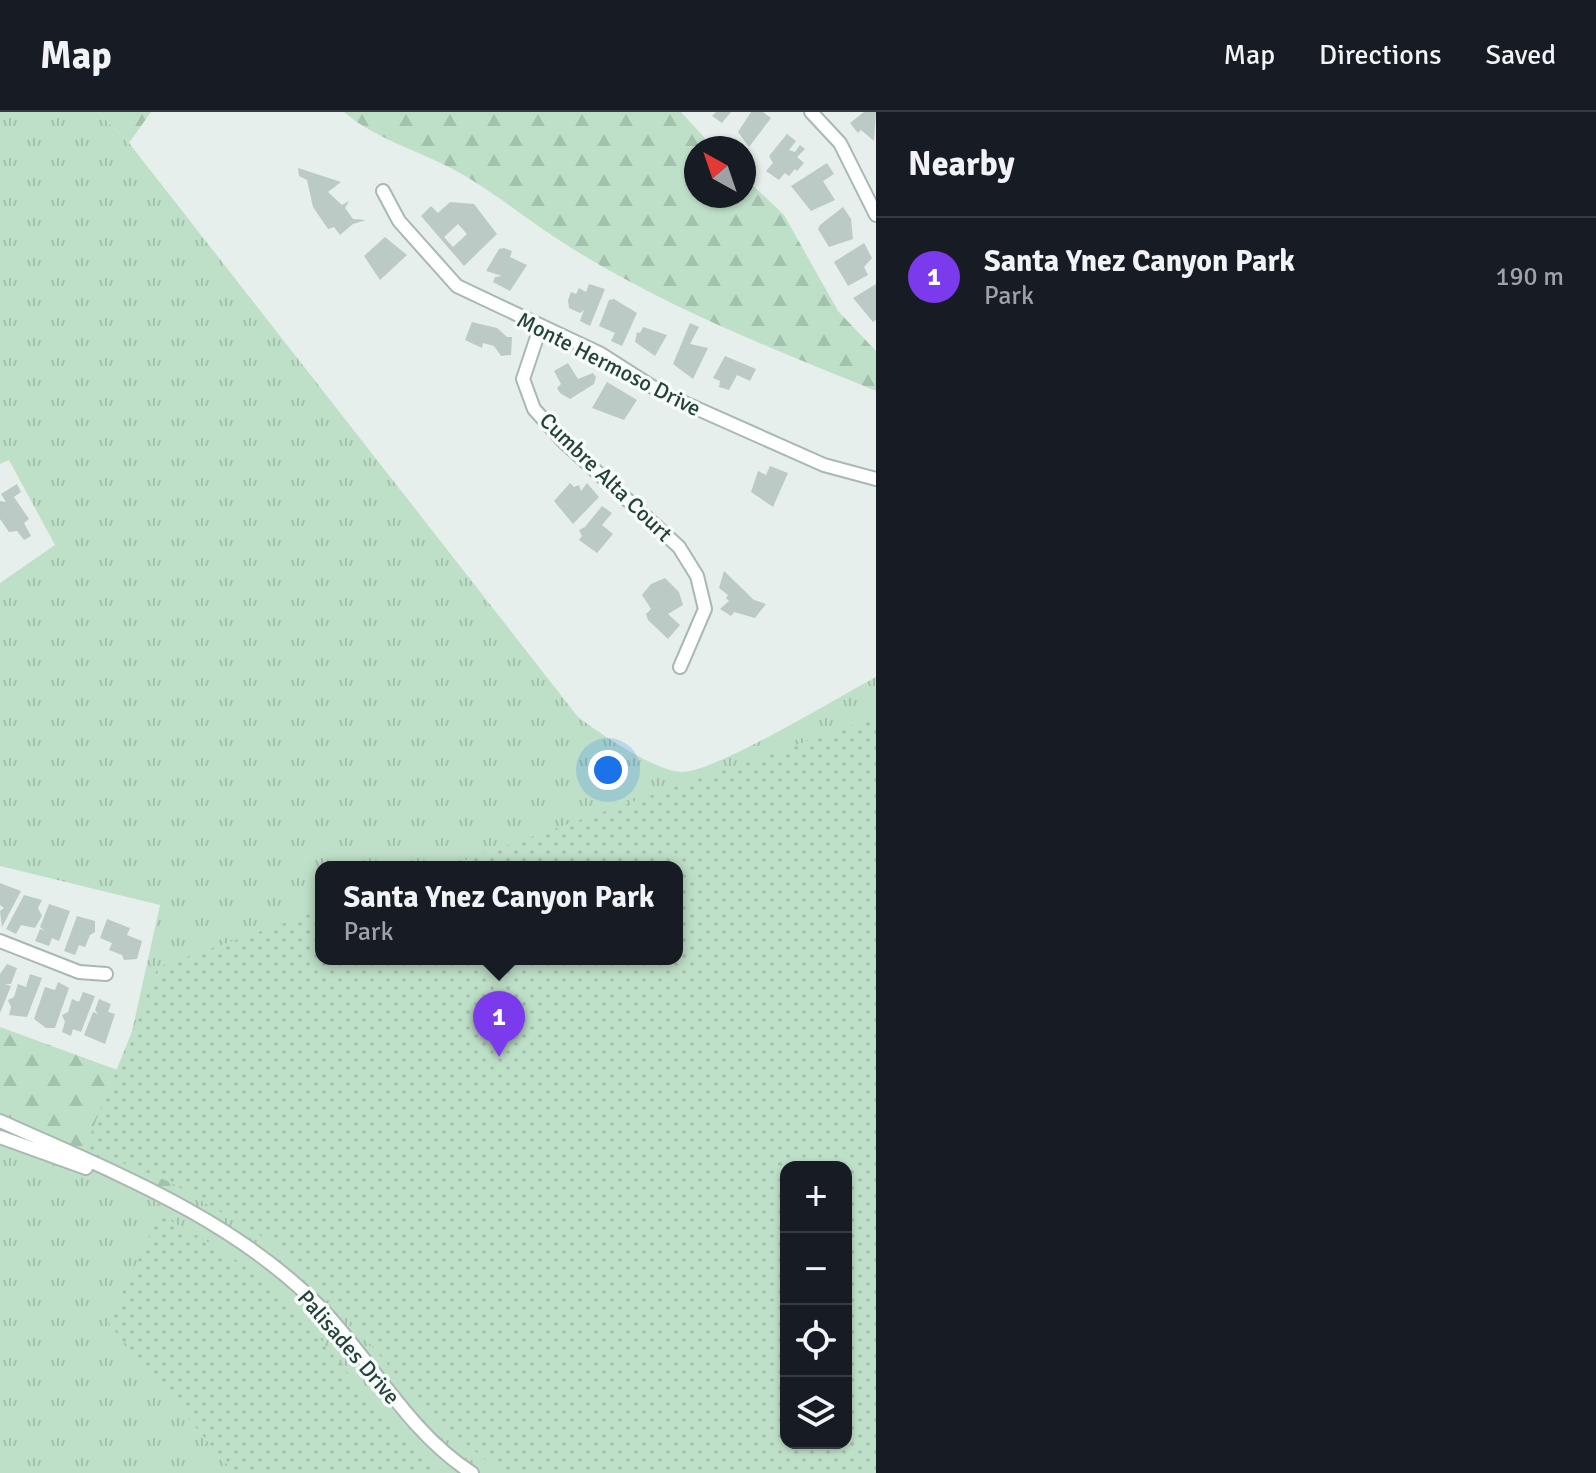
<!DOCTYPE html>
<html lang="en">
<head>
<meta charset="utf-8">
<style>
	:root { --surface:#171b24; --page:#242831; --text:#f1f3f6; --muted:#9ea1a6; --line:#363941; --accent:#7c3aed }
	body { margin:0; font-family:Signika,sans-serif; background:var(--page); color:var(--text) }
	.controls { position:absolute; right:24px; bottom:24px; display:grid; overflow:hidden; border-radius:16px; box-shadow:0 2px 6px #0004 }
	.controls button { width:72px; height:72px; display:grid; place-items:center; padding:0; border:0; border-bottom:2px solid var(--line); background:var(--surface); color:var(--text); font:40px sans-serif }
	.compass { position:absolute; left:684px; top:24px; width:72px; height:72px; border-radius:50%; background:var(--surface); box-shadow:0 2px 6px #0004; rotate:320deg }
	.you { position:absolute; left:608px; top:658px; width:28px; height:28px; margin:-20px; border:6px solid #fff; border-radius:50%; background:#1a73e8; box-shadow:0 0 0 12px #1a73e833 }
	.badge { display:grid; place-items:center; width:52px; height:52px; border-radius:50%; background:var(--accent); color:#fff; font-size:26px; font-weight:700 }
	.pin { position:absolute; translate:-50% -66px; filter:drop-shadow(0 2px 4px #0008) }
	.pin::after { content:''; position:absolute; top:42px; width:28px; height:24px; background:inherit; clip-path:polygon(0 0,100% 0,50% 100%) }
	.popup { position:absolute; left:315px; top:749px; width:368px; height:104px; box-sizing:border-box; display:grid; place-content:center; border-radius:16px; background:var(--surface); filter:drop-shadow(0 2px 6px #0005); font-size:26px; white-space:nowrap; color:var(--muted) }
	.popup b { font-size:30px; color:var(--text) }
	.popup::after { content:''; position:absolute; left:50%; top:100%; margin-left:-16px; border:16px solid transparent; border-top-color:var(--surface) }
	.list { margin:0; padding:0; list-style:none }
	h2 { display:flex; justify-content:space-between; align-items:center; height:104px; margin:0; padding:0 32px; font-size:34px }
	h2 small { font-size:26px; font-weight:400; color:var(--muted) }
	.list li { display:grid; grid-template-columns:52px 1fr auto; gap:24px; align-items:center; box-sizing:border-box; height:120px; padding:0 32px; border-top:2px solid var(--line) }
	.list b { display:block; font-size:30px; white-space:nowrap }
	.list p { margin:0; font-size:26px; white-space:nowrap; color:var(--muted) }
	.list em { font-size:26px; font-style:normal; color:var(--muted) }
	.icon { flex:none; width:44px; height:44px; fill:none; stroke:currentColor; stroke-width:2; stroke-linecap:round; stroke-linejoin:round }
	.map { position:relative; flex:none; width:876px; height:1361px; overflow:hidden }
	header { display:flex; align-items:center; gap:48px; box-sizing:border-box; height:112px; padding:0 40px; background:var(--surface); border-bottom:2px solid var(--line) }
	header strong { font-size:38px }
	nav { display:flex; gap:44px; margin-inline-start:auto; font-size:28px }
	main { display:flex }
	aside { flex:1; background:var(--surface) }
	.map>svg:first-child { display:block }
</style>
</head>
<body>
<header>
<strong>Map</strong>
<nav><a>Map</a><a>Directions</a><a>Saved</a></nav>
</header>
<main>
<div class="map">
<svg width="876" height="1361" viewBox="0 0 876 1361">
	<defs>
		<pattern id="grass-tufts" width="24" height="20" patternUnits="userSpaceOnUse" patternTransform="scale(2)"><rect width="24" height="20" fill="#bfe0c8"/><path d="M3 7l-1-3M5 7V3M7 7l1-3M15 17l-1-3M17 17v-4M19 17l1-3" fill="none" stroke="#a4c1ad"/></pattern>
		<pattern id="forest-firs" width="22" height="20" patternUnits="userSpaceOnUse" patternTransform="scale(2)"><rect width="22" height="20" fill="#bfe0c8"/><path d="M5 1l3.5 6h-7zM16 11l3.5 6h-7z" fill="#a4c1ad"/></pattern>
		<pattern id="park-dots" width="8" height="8" patternUnits="userSpaceOnUse" patternTransform="scale(2)"><rect width="8" height="8" fill="#bfe0c8"/><path d="M2 2h.1M6 6h.1" fill="none" stroke="#a4c1ad" stroke-width="1.8" stroke-linecap="round"/></pattern>
	</defs>
	<rect width="100%" height="100%" fill="#e6efeb"/>
	<!-- grass -->
	<path fill="url(#grass-tufts)" fill-rule="evenodd" d="M0,0H98L129,31L578,605C601,622 653,658 681,660C712,662 842,583 876,565V1361H0V1012L123,960L160,793L0,754V471L55,433L9,348L0,352ZM321,755H677V847H321ZM786,1055H846V1331H786Z"/>
	<!-- forest -->
	<path fill="url(#forest-firs)" d="M98,0H151L129,31Z
		M344,0H681L714,36H696V84H744V65L784,103L838,199L876,239V279C773,237 668,196 573,137C537,115 503,87 467,65C428,41 379,30 344,0Z
		M0,915L123,960L178,1091L0,1009Z"/>
	<!-- park -->
	<path fill="url(#park-dots)" fill-rule="evenodd" d="M876,605V1361H502L430,1303L326,1180L264,1126L170,1070L85,1036L158,855L321,798V847H677V755H445ZM786,1055H846V1331H786Z
		M159,1103C210,1129 260,1159 299,1202C346,1254 386,1319 443,1361H234L108,1211Z"/>
	<!-- building -->
	<path fill="#bbcac4" fill-rule="evenodd" d="M716,0H731L722,11L712,4Z
		M751,0H763L771,6L749,35L738,20Z
		M864,0H876L874,29L861,18L858,21L850,11Z
		M787,22L796,29L789,38L795,40L800,33L805,37L797,45L804,51L797,59L795,57L789,64L785,61L779,68L766,59L773,51L769,44Z
		M827,51L834,62L823,69L835,88L811,99L791,74Z
		M298,56L341,70L328,80L342,93L349,89L345,96L353,107L366,108L353,112L340,123L334,115L328,117L313,95L307,68L299,64Z
		M450,90L474,92L497,122L464,154L421,104L431,94L438,101ZM458,112L467,122L453,135L444,125Z
		M843,95L851,107L853,127L829,135L818,117L820,113Z
		M385,125L407,143L380,168L364,144Z
		M864,131L872,146L864,155L868,163L848,174L834,150Z
		M504,136L512,139L510,145L527,153L510,179L493,170L495,165L502,164L486,159L499,137Z
		M589,172L605,177L590,214L580,209L584,198L580,201L569,196L568,188L571,180L576,182L579,176L586,180Z
		M876,172V208L873,210L853,186Z
		M614,187L637,201L622,234L611,229L615,221L599,214L609,188Z
		M472,210L497,216L507,225H512L511,243L501,244L494,234L483,231L482,236L465,228Z
		M690,211L699,215L690,232L708,236L693,267L673,252Z
		M643,215L667,223L655,244L635,230L637,220L640,221Z
		M725,244L756,257L750,269L737,263L729,278L719,275L720,269L713,266Z
		M568,251L578,267L593,261L596,265L594,272L570,287L560,281L557,276L561,272L554,259Z
		M607,270L637,288L624,308L592,296Z
		M770,354L788,361L773,395L751,380L758,359L766,363Z
		M570,371L574,375L579,373L581,379L587,371L599,385L573,412L554,389Z
		M17,372L21,380L14,385L29,407L24,411L31,424L24,428L17,419L9,420L0,407V389L6,390L1,382Z
		M602,394L612,401L602,413L613,422L597,441L579,428L582,424L579,418L585,415Z
		M724,459L754,488L766,492L755,506L734,500L731,504L720,497L729,489L726,486L728,483L719,476Z
		M665,466L679,480L683,493L668,502L680,513L668,527L648,508L646,502L651,497L642,483L651,472Z
		M0,771L21,779L2,815L0,799L4,796L0,793Z
		M24,783L42,788L38,796L42,804L35,816L21,813L16,822L6,817Z
		M49,792L70,799L59,829L52,826L49,834L35,829L40,817L45,819L40,815Z
		M77,804L95,809V820L90,823L85,835L79,833L75,843L64,839Z
		M107,807L130,816L127,823L142,829L137,847L124,848L122,843L109,838L112,831L100,826Z
		M7,852L17,856L11,872H5L11,874L0,901V862Z
		M30,862L42,866L27,905L9,903L11,895L8,888L14,885L18,872L26,875Z
		M58,870L69,876L55,916H46L34,907L45,875L55,878Z
		M83,880L95,884L81,920L73,917L71,924L62,920L65,910L62,903L68,900L72,887L79,890Z
		M99,887L111,892L108,900L115,902L105,932L84,923L93,900L98,902L95,898Z"/>
	<g fill="none" stroke-linecap="round" stroke-linejoin="round">
		<!-- minor casing -->
		<g stroke="#a8b8b2" stroke-width="16">
			<path id="minor" d="M811,0L840,31L876,103
				M383,79L399,109L457,174L601,242L662,281L824,353L876,367
				M540,216L523,267L534,297L564,330L679,435L697,464L705,497L680,555
				M0,829L79,860L106,862
				M0,1009C113,1060 231,1105 320,1195C372,1249 408,1320 472,1361
				M0,1025L86,1056"/>
		</g>
		<!-- minor -->
		<use href="#minor" stroke="#fff" stroke-width="12"/>
	</g>
	<g text-anchor="middle" dominant-baseline="central" stroke-width="7" stroke-linejoin="round" paint-order="stroke">
		<!-- street labels -->
		<g font-size="22" fill="#24423a" stroke="#f7fbf9">
			<text transform="translate(609 252) rotate(27)">Monte Hermoso Drive</text>
			<text transform="translate(606 365) rotate(44)">Cumbre Alta Court</text>
			<text transform="translate(349 1235) rotate(49)">Palisades Drive</text>
		</g>
	</g>
</svg>
<div class="controls">
<button>+</button>
<button>−</button>
<button><svg class="icon" aria-label="locate" viewBox="0 0 24 24"><circle cx="12" cy="12" r="6"/><path d="M12 2v4M12 18v4M2 12h4M18 12h4"/></svg></button>
<button><svg class="icon" aria-label="layers" viewBox="0 0 24 24"><path d="M12 4l9 5-9 5-9-5zM3 14l9 5 9-5"/></svg></button>
</div>
<svg class="compass" viewBox="-18 -18 36 36"><path d="M0-13l5 13h-10z" fill="#e53935"/><path d="M0 13l5-13h-10z" fill="#9ea1a6"/></svg>
<div class="you"></div>
<div class="pin badge" style="left:499px;top:945px">1</div>
<div class="popup"><b>Santa Ynez Canyon Park</b>Park</div>
</div>
<aside>
<h2>Nearby<small></small></h2>
<ul class="list">
<li><span class="badge">1</span><div><b>Santa Ynez Canyon Park</b><p>Park</p></div><em>190 m</em></li>
</ul>
</aside>
</main>
</body>
</html>
